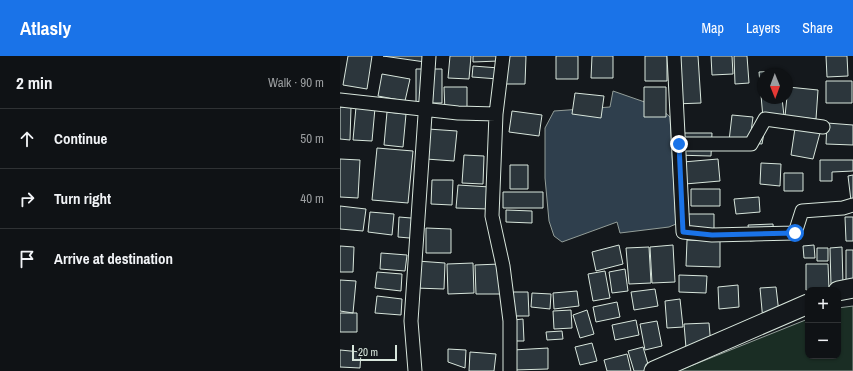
<!DOCTYPE html>
<html lang="en">
<head>
<meta charset="utf-8">
<style>
	:root { --surface:#0f1215; --page:#181b1e; --text:#f1f3f6; --muted:#9b9ea0; --line:#2f3234; --accent:#1a73e8 }
	body { margin:0; font-family:"Archivo Narrow",sans-serif; background:var(--page); color:var(--text) }
	.controls { position:absolute; right:12px; bottom:12px; display:grid; overflow:hidden; border-radius:8px; box-shadow:0 1px 3px #0004 }
	.controls button { width:36px; height:36px; display:grid; place-items:center; padding:0; border:0; border-bottom:1px solid var(--line); background:var(--surface); color:var(--text); font:20px sans-serif }
	.compass { position:absolute; left:417px; top:12px; width:36px; height:36px; border-radius:50%; background:var(--surface); box-shadow:0 1px 3px #0004; rotate:179deg }
	.scale { position:absolute; left:12px; bottom:10px; width:45px; box-sizing:border-box; padding-left:4px; border:2px solid #d8e6dc; border-top:0; font-size:11px; line-height:14px; white-space:nowrap; color:#d8e6dc; -webkit-text-stroke:3px #14181c; paint-order:stroke }
	.stop { position:absolute; width:12px; height:12px; margin:-9px; border:3px solid #1a73e8; border-radius:50%; background:#fff }
	.stop.end { background:#1a73e8; border-color:#fff; box-shadow:0 1px 4px #0008 }
	.list { margin:0; padding:0; list-style:none }
	h2 { display:flex; justify-content:space-between; align-items:center; height:52px; margin:0; padding:0 16px; font-size:17px }
	h2 small { font-size:13px; font-weight:400; color:var(--muted) }
	.list li { display:grid; grid-template-columns:26px 1fr auto; gap:12px; align-items:center; box-sizing:border-box; height:60px; padding:0 16px; border-top:1px solid var(--line) }
	.list b { display:block; font-size:15px; white-space:nowrap }
	.list em { font-size:13px; font-style:normal; color:var(--muted) }
	.icon { flex:none; width:22px; height:22px; fill:none; stroke:currentColor; stroke-width:2; stroke-linecap:round; stroke-linejoin:round }
	.map { position:relative; flex:none; width:513px; height:315px; overflow:hidden }
	header { display:flex; align-items:center; gap:24px; box-sizing:border-box; height:56px; padding:0 20px; background:var(--accent); color:#fff }
	header strong { font-size:19px }
	nav { display:flex; gap:22px; margin-inline-start:auto; font-size:14px }
	main { display:flex }
	aside { flex:1; background:var(--surface) }
	.map>svg:first-child { display:block }
</style>
</head>
<body>
<header>
<strong>Atlasly</strong>
<nav><a>Map</a><a>Layers</a><a>Share</a></nav>
</header>
<main>
<aside>
<h2>2 min<small>Walk · 90 m</small></h2>
<ul class="list">
<li><svg class="icon" aria-label="ahead" viewBox="0 0 24 24"><path d="M12 20V5M6 11l6-6 6 6"/></svg><div><b>Continue</b></div><em>50 m</em></li>
<li><svg class="icon" aria-label="right" viewBox="0 0 24 24"><path d="M7 20v-9h11M14 6l5 5-5 5"/></svg><div><b>Turn right</b></div><em>40 m</em></li>
<li><svg class="icon" aria-label="arrive" viewBox="0 0 24 24"><path d="M6 21V4h12l-3 4 3 4H6"/></svg><div><b>Arrive at destination</b></div></li>
</ul>
</aside>
<div class="map">
<svg width="513" height="315" viewBox="0 0 513 315">
	<rect width="100%" height="100%" fill="#14181c"/>
	<!-- green -->
	<path fill="#1a2d24" stroke="#939e99" d="M513,250V315H338L468,263V300H498V252Z"/>
	<!-- water -->
	<path fill="#2f3f4d" stroke="#939e99" d="M273,35L319,51L330,61L336,168L329,171L280,177L277,166L222,186L214,180L209,165L205,122V72L214,55L270,51Z"/>
	<!-- building -->
	<path fill="#2c363c" stroke="#d8e6dc" d="M8,0H32L27,33L3,29Z
		M43,0H86L85,6Z
		M110,0H131L129,23L108,22Z
		M133,0H159V5L133,6Z
		M164,0H186L185,28H163Z
		M216,0H238V23H216Z
		M252,0H273V22H251Z
		M305,0H327V25H305Z
		M331,0H358L361,47L334,48Z
		M371,0H392L393,18L372,19Z
		M394,0H407L409,27L395,28Z
		M486,0H507L508,20L487,21Z
		M133,10L159,12L158,23L132,21Z
		M76,13H102V47H76Z
		M439,15L440,18H423V42H442L444,60L423,62L419,16Z
		M42,18L70,23L65,45L38,40Z
		M486,25H512V47H486Z
		M104,31H127V56H105Z
		M304,31H326V61H304Z
		M448,31L478,34L476,63L445,60Z
		M235,37L264,40L261,62L232,58Z
		M0,51H11L10,84L0,83Z
		M16,51L35,52L32,85L13,84Z
		M172,55L202,59L199,80L169,76Z
		M47,56L66,58L63,91L44,89Z
		M392,59L413,61L411,76L424,77L422,88L389,85Z
		M487,67L513,69V89L486,88Z
		M455,72L480,77L473,103L451,99Z
		M88,73L117,75L114,105L86,103Z
		M335,77H372L371,100L334,99Z
		M37,92L73,95L68,147L32,144Z
		M124,99L144,100L143,128L122,127Z
		M0,103L20,104L18,142L0,141Z
		M378,103L380,125L345,128L343,106Z
		M480,104H513V115L492,116V125H480Z
		M421,107L441,108L440,130L420,128Z
		M170,109H188V133H170Z
		M444,117H463V135H444Z
		M513,119V153H512L508,120Z
		M92,124H113L112,149L91,148Z
		M118,129L150,131L149,153L116,152Z
		M351,133H380V150H351Z
		M163,136H203V152H163Z
		M419,141L420,156L396,158L394,143Z
		M0,150L26,153L23,175L0,173Z
		M166,154L192,155V167L166,166Z
		M30,156L54,158L52,179L28,176Z
		M345,158H374V175H346Z
		M59,161L83,163L81,183L58,181Z
		M505,161H513V185H506Z
		M433,168L434,183L410,185L408,169Z
		M86,172L111,173V197H86Z
		M347,184L380,185V211L346,210Z
		M279,189L283,208L256,215L252,196Z
		M333,189L335,226L312,227L310,191Z
		M474,189L475,202H464L463,190Z
		M0,190L14,191L13,216H0Z
		M309,191L311,227L289,228L286,192Z
		M502,191L503,229H491L490,192Z
		M477,192H488V205H477Z
		M506,194H513V229H506Z
		M41,197L67,199L65,215L40,213Z
		M77,205L105,207L104,233L75,232Z
		M133,207L134,237L108,238L107,208Z
		M160,208L161,238H136L135,209Z
		M466,208H488L489,233L466,234Z
		M285,213L288,235L272,237L269,216Z
		M265,215L270,242L253,245L248,218Z
		M37,216L62,218L61,235L35,232Z
		M339,219L367,220L366,237L339,236Z
		M0,224L16,225L13,257L0,255Z
		M398,229L399,251L379,253L378,231Z
		M436,231L439,257L423,265L420,232Z
		M315,233L318,250L294,254L291,236Z
		M237,235L239,250L214,253L213,237Z
		M173,236H188L189,260H173Z
		M192,237L211,238L210,253L191,251Z
		M37,240L62,243L61,259L35,257Z
		M340,243L343,271L327,272L325,245Z
		M277,246L280,261L256,266L253,251Z
		M231,254L232,272L214,273L213,255Z
		M247,254L254,278L240,282L233,259Z
		M0,257H17V276H0Z
		M183,263L184,285H174L173,264Z
		M296,264L299,279L275,284L272,269Z
		M317,265L322,290L305,294L300,268Z
		M369,267L371,290L346,292L344,268Z
		M222,275L223,283L207,284L206,276Z
		M252,287L257,305L240,309L235,291Z
		M303,291L310,315H294L288,295Z
		M208,292V313L174,314L173,294Z
		M108,293L126,294L125,312L108,306Z
		M0,294L21,296L20,312L0,311Z
		M130,296L156,298L154,315H129Z
		M287,298L291,315H267L264,304Z"/>
	<g fill="none" stroke-linecap="round" stroke-linejoin="round">
		<!-- street casing -->
		<g stroke="#d8e6dc" stroke-width="15">
			<path id="street" d="M334,0L343,176L372,179L455,177L462,155L503,152L513,149
				M0,44L118,57L156,58L163,0
				M156,58L152,160L163,210L170,265V315
				M339,88H411L425,63L483,71
				M75,315L71,265L89,0"/>
		</g>
		<!-- secondary casing -->
		<g stroke="#d8e6dc" stroke-width="21">
			<path id="secondary" d="M498,235L513,232
				M314,315L468,248"/>
		</g>
		<!-- street -->
		<use href="#street" stroke="#14181c" stroke-width="13"/>
		<!-- secondary -->
		<use href="#secondary" stroke="#14181c" stroke-width="19"/>
	</g>
	<g fill="none" stroke-linecap="round" stroke-linejoin="round">
		<!-- route -->
		<path stroke="#1a73e8" stroke-width="5" d="M339,88L343,176L372,179L455,177"/>
	</g>
</svg>
<div class="controls">
<button>+</button>
<button>−</button>
</div>
<svg class="compass" viewBox="-18 -18 36 36"><path d="M0-13l5 13h-10z" fill="#e53935"/><path d="M0 13l5-13h-10z" fill="#9b9ea0"/></svg>
<div class="scale">20 m</div>
<div class="stop" style="left:455px;top:177px"></div>
<div class="stop end" style="left:339px;top:88px"></div>
</div>
</main>
</body>
</html>
